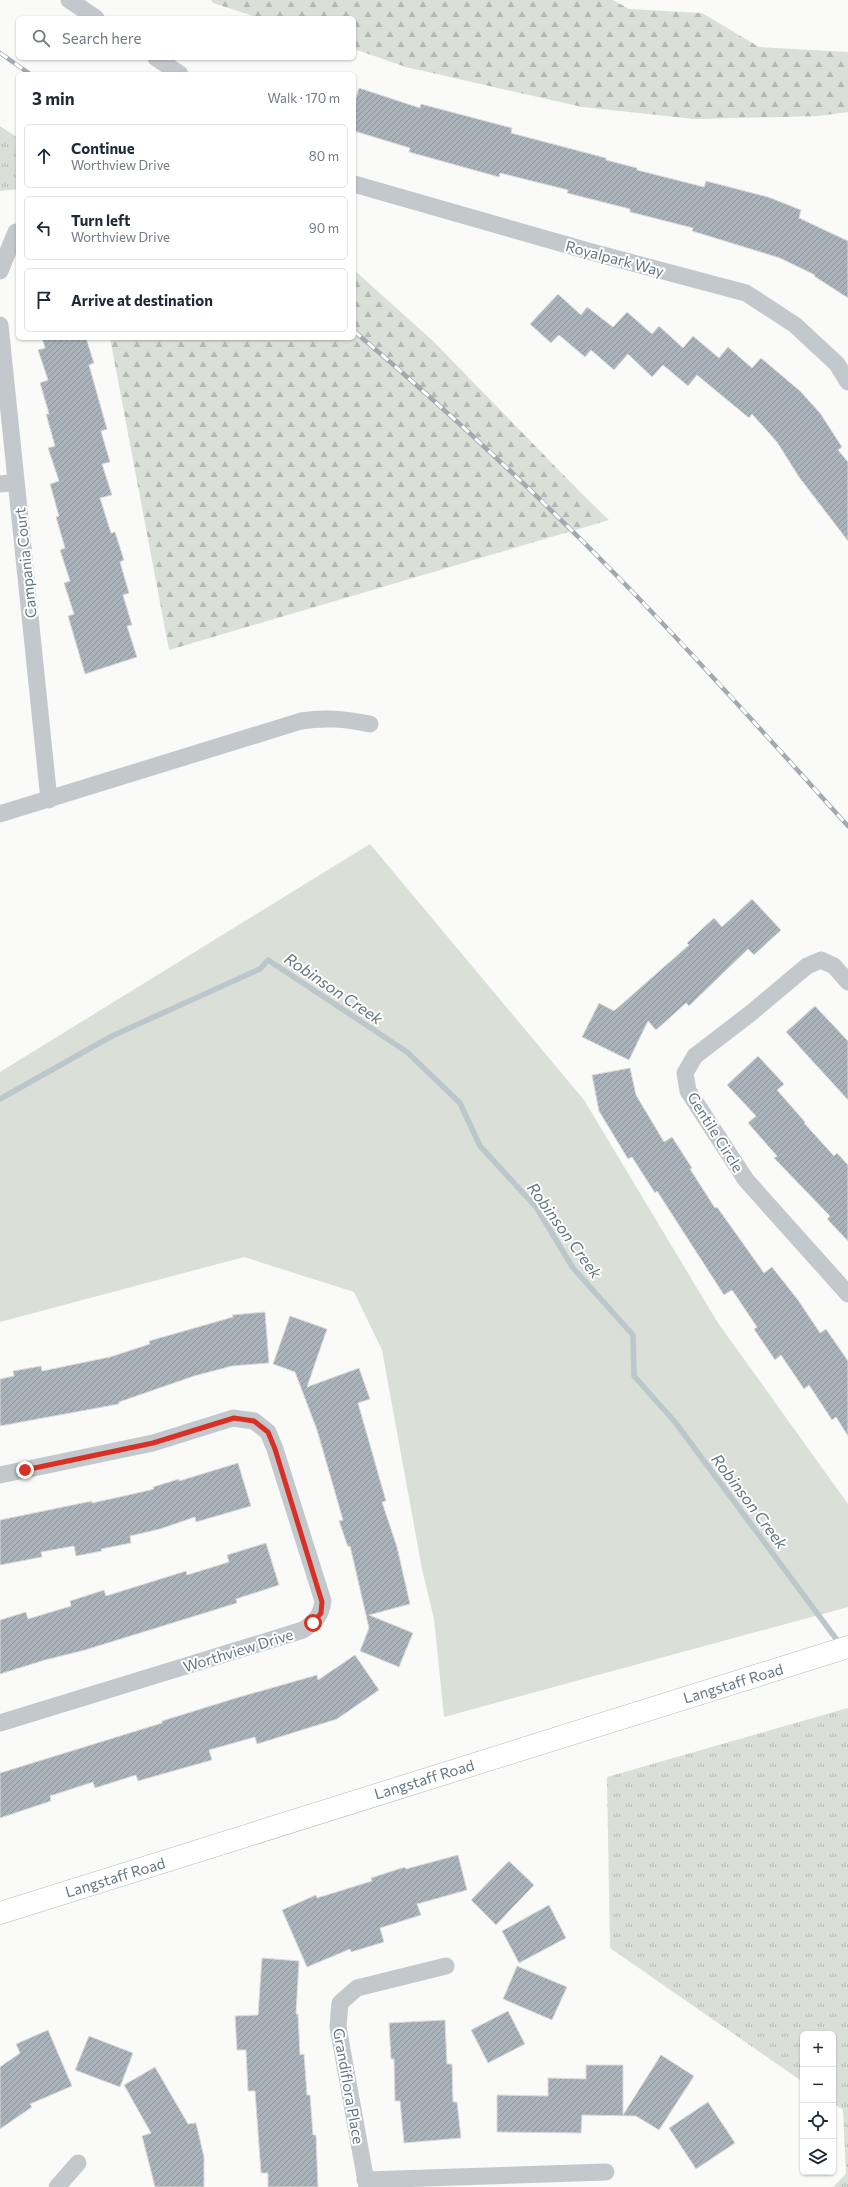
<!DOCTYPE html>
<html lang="en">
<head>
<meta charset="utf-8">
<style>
	:root { --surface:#fff; --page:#f6f6f7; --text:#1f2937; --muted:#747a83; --line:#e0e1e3 }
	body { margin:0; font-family:Commissioner,sans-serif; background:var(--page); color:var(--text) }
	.controls { position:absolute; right:12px; bottom:12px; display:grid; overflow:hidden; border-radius:6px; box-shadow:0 1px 3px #0004 }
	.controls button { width:36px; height:36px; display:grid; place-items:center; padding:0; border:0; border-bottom:1px solid var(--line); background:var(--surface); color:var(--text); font:20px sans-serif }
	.stop { position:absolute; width:12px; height:12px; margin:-9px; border:3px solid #d93025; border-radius:50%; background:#fff }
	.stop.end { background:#d93025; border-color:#fff; box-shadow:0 1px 4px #0008 }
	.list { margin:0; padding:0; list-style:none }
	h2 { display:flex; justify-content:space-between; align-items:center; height:52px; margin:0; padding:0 16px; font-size:17px }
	h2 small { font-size:13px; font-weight:400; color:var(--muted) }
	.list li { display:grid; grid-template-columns:26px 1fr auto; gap:12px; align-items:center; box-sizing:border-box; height:64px; margin:0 8px 8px; padding:0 8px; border:1px solid var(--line); border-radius:6px }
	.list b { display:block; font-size:15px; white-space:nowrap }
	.list p { margin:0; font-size:13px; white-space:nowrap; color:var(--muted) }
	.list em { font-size:13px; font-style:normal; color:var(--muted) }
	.icon { flex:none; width:22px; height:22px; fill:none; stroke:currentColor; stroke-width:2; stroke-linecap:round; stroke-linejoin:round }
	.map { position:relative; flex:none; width:848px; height:2187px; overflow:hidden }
	.search { position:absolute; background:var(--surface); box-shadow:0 1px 3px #0004; left:16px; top:16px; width:340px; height:44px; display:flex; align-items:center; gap:10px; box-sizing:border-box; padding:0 14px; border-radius:6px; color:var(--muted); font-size:15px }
	.panel { position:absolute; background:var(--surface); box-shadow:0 1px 3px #0004; left:16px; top:72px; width:340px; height:268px; border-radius:6px }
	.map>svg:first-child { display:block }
</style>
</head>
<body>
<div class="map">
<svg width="848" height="2187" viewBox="0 0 848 2187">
	<defs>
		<pattern id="forest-firs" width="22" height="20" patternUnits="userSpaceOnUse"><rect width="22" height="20" fill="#dadfd7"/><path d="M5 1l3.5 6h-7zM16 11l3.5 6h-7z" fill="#b4b9b4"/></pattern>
		<pattern id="park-tufts" width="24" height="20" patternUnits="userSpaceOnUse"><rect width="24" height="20" fill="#dadfd7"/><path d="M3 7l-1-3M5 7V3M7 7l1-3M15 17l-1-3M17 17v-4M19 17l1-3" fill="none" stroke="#b4b9b4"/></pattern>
		<pattern id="building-hatch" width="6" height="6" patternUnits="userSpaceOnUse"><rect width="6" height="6" fill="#aab3b9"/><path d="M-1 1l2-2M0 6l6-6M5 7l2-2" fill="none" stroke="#8e969c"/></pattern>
	</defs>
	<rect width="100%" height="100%" fill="#fafaf8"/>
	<!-- grass -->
	<path fill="#dadfd7" d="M370,844L584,1100L718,1323L848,1504V1607L444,1717L434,1619L422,1569L382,1350L354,1292L244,1257L0,1322V1072Z"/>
	<!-- forest -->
	<path fill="url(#forest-firs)" d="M211,0H613L629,9L702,13L759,47L848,52V112L819,116L695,119L582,107L406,67L354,49V18H259L213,3Z
		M354,270L433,341L582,494L609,520L169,650L110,338H354Z"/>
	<!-- park -->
	<path fill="url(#park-tufts)" d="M0,126L18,138V189L0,191Z
		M848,1708V2187H833L846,2174L843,2110L833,2103V2034H803V2082L610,1948L607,1777Z"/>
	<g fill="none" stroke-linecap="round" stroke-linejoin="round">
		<!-- stream -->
		<path stroke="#bbc7cb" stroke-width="5.5" d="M0,1099L112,1036L260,969L268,960L407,1052L460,1103L480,1146L536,1207L573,1268L633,1335L634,1376L675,1422L840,1644"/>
	</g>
	<!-- building -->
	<path fill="url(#building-hatch)" stroke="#dcdcda" d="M359,88L420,108L421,104L512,128L511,133L606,158V160L637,168V170L704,187L706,181L768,197L801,210L799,218L848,241V298L814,276L815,275L780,258L692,231L693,228L630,212V209L567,193L568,190L500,173L499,177L409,152L410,148L354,131V104Z
		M558,294L581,315L587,307L613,327L627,312L652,334L659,326L683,348L693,336L719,358L728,347L752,368L761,358L800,391L820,413L842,447L838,450L848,462V541L799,477L777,442L752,414L749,418L697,375L688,386L663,365L652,377L628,354L614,370L591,350L585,357L559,335L551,343L530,324Z
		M42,338H86L94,363L89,365L107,429L101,431L110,462L102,464L112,495L100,498L111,533L115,532L124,560L120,562L129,593L123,595L132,625L127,626L137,657L85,674L68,616L74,614L64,583L70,581L60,550L65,548L56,517L59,516L50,484L59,481L48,448L55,446L46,414H49L40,383L48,380L38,350L45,348Z
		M752,899L781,930L754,955L748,949L689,1006L686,1003L656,1030L648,1021L629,1060L582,1037L599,1003L614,1011L689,945L687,943L714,918L722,927Z
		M815,1006L848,1041V1100L786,1032Z
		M758,1056L784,1084L777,1090L805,1122L804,1123L834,1156L837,1153L848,1165V1241L827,1219L830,1216L774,1158L777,1156L748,1123L756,1116L727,1085Z
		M630,1068L636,1095L664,1142L672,1137L692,1168L690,1169L715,1208L717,1207L764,1273L772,1267L798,1300L820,1333L826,1329L848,1361V1436L836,1417L832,1420L809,1385L804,1389L781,1355L775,1360L754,1329L757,1327L732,1290L724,1295L657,1191L655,1193L632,1157L628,1159L599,1111L592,1075Z
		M265,1312L269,1363L232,1366L194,1376L119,1402V1404L0,1426V1379L14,1376L13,1371L41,1366L42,1371L110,1357L150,1344L149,1341L233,1317L232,1315Z
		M290,1316L327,1329L307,1387L359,1368L370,1399L358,1403L386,1501L382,1502L397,1547L410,1604L369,1615L413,1633L399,1667L360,1651L369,1628L350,1546L348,1547L339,1521L343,1520L317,1430L295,1372L273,1364Z
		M238,1463L251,1506L196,1522L195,1517L160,1529L130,1536L131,1543L101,1549L102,1551L76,1556L74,1546L41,1552L42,1557L0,1565V1520L92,1501V1503L124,1496L154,1489L153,1487L179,1479V1481Z
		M266,1543L279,1585L236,1599L237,1603L85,1650L45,1660L0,1674V1620L26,1612L28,1619L71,1606L70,1601L104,1590L106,1596L186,1571L187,1575L229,1562L227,1555Z
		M355,1655L379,1690L337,1719L257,1744L255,1737L209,1750L212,1760L138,1781L136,1775L95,1788L93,1782L50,1796L51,1801L0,1818V1773L162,1723V1721L236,1698L317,1675L318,1680Z
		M458,1855L467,1890L417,1904L421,1915L380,1928L384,1942L351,1952L350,1949L307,1967L282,1910L316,1895L317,1898L372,1881L371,1878L405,1867L406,1869Z
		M509,1861L534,1885L496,1925L471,1900Z
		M549,1905L566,1938L519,1963L502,1931Z
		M262,1958L299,1961L296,2014H298L300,2055L304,2054L307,2095H310L313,2135H316L318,2187H268V2173H261L255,2091H248L246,2050H237L235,2016L258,2015Z
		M517,1966L567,1987L552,2020L503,1999Z
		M508,2011L525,2044L488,2063L471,2030Z
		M445,2020L447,2064H452L453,2102H457L461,2138L404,2143L400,2101H395L394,2059H391L389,2023Z
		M48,2030L72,2086L30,2104L32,2107L0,2129V2067L20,2053L16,2044Z
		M89,2036L133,2053L120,2087L75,2070Z
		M661,2055L694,2076L659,2130L636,2116L582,2115L581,2133L497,2132V2095L548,2096V2078L586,2079V2065H623V2115Z
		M155,2067L188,2124L196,2123L204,2157V2187H155L142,2136L151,2133L124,2085Z
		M708,2102L735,2143L696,2169L669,2128Z"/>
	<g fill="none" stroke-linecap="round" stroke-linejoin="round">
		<!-- secondary casing -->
		<g stroke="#b3babf" stroke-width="23">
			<path id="secondary" d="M0,1913L848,1647"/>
		</g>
		<!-- street -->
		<path stroke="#c3c8cc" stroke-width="17" d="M69,0L96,18
			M156,58L180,74
			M354,184L588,251L746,293L795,325L837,364L848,382
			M0,271L16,232
			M0,325L49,800
			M0,484L16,482
			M0,814L301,721C325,717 345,719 370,724
			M848,982L834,966L821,960L807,966L751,1013L695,1056L685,1073L688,1091L746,1180L848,1294
			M0,1475L153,1443L233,1418L254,1421L268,1432L275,1449L323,1601C321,1616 315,1622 303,1630L0,1723
			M365,2180L606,2172
			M57,2187L78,2163
			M367,2187L338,2027L340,2003L357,1988L446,1966"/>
		<!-- secondary -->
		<use href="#secondary" stroke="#fff" stroke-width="22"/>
		<!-- rail casing -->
		<g stroke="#a2aab0" stroke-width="4.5">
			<path id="rail" d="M0,53L30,74
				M354,331C447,410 536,493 621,580C699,660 773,743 848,826"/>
		</g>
		<!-- rail -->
		<use href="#rail" stroke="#fff" stroke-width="3" stroke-dasharray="9" stroke-linecap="butt"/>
	</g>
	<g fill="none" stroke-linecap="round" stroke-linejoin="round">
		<!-- route -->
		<path stroke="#d93025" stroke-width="5" d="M25,1470L153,1443L234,1418L254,1421L268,1432L275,1449L322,1602L321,1613L313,1623"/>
	</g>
	<g text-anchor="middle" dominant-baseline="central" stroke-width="4" stroke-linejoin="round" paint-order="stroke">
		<!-- street labels -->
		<g font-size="15" fill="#657683" stroke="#fff">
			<text transform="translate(615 258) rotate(15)">Royalpark Way</text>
			<text transform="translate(25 563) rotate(-96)">Campania Court</text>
			<text transform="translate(716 1132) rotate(58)">Gentile Circle</text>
			<text transform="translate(238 1650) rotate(-17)">Worthview Drive</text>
			<text transform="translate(733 1683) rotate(-17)">Langstaff Road</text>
			<text transform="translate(424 1779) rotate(-17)">Langstaff Road</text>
			<text transform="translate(115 1877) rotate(-17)">Langstaff Road</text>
			<text transform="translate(349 2086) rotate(80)">Grandiflora Place</text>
		</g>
		<!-- water labels -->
		<g font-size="16" font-style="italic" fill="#60757c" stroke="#fff">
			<text transform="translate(334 988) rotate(34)">Robinson Creek</text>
			<text transform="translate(565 1230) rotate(54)">Robinson Creek</text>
			<text transform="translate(750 1501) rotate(53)">Robinson Creek</text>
		</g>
	</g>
</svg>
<div class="controls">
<button>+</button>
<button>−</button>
<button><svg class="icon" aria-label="locate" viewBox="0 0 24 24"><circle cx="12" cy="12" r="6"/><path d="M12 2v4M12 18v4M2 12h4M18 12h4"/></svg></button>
<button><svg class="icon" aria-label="layers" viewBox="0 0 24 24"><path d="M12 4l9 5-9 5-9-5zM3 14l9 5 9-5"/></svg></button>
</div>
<div class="stop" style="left:313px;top:1623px"></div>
<div class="stop end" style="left:25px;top:1470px"></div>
<div class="search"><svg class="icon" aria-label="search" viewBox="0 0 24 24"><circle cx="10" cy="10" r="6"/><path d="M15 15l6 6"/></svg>Search here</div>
<section class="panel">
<h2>3 min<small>Walk · 170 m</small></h2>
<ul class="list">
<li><svg class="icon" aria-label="ahead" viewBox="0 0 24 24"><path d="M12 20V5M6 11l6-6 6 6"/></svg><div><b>Continue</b><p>Worthview Drive</p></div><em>80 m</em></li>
<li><svg class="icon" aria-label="left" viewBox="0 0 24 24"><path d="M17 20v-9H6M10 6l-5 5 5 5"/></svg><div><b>Turn left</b><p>Worthview Drive</p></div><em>90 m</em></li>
<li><svg class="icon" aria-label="arrive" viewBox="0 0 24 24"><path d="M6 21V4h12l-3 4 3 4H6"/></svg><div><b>Arrive at destination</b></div></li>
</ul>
</section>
</div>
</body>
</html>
